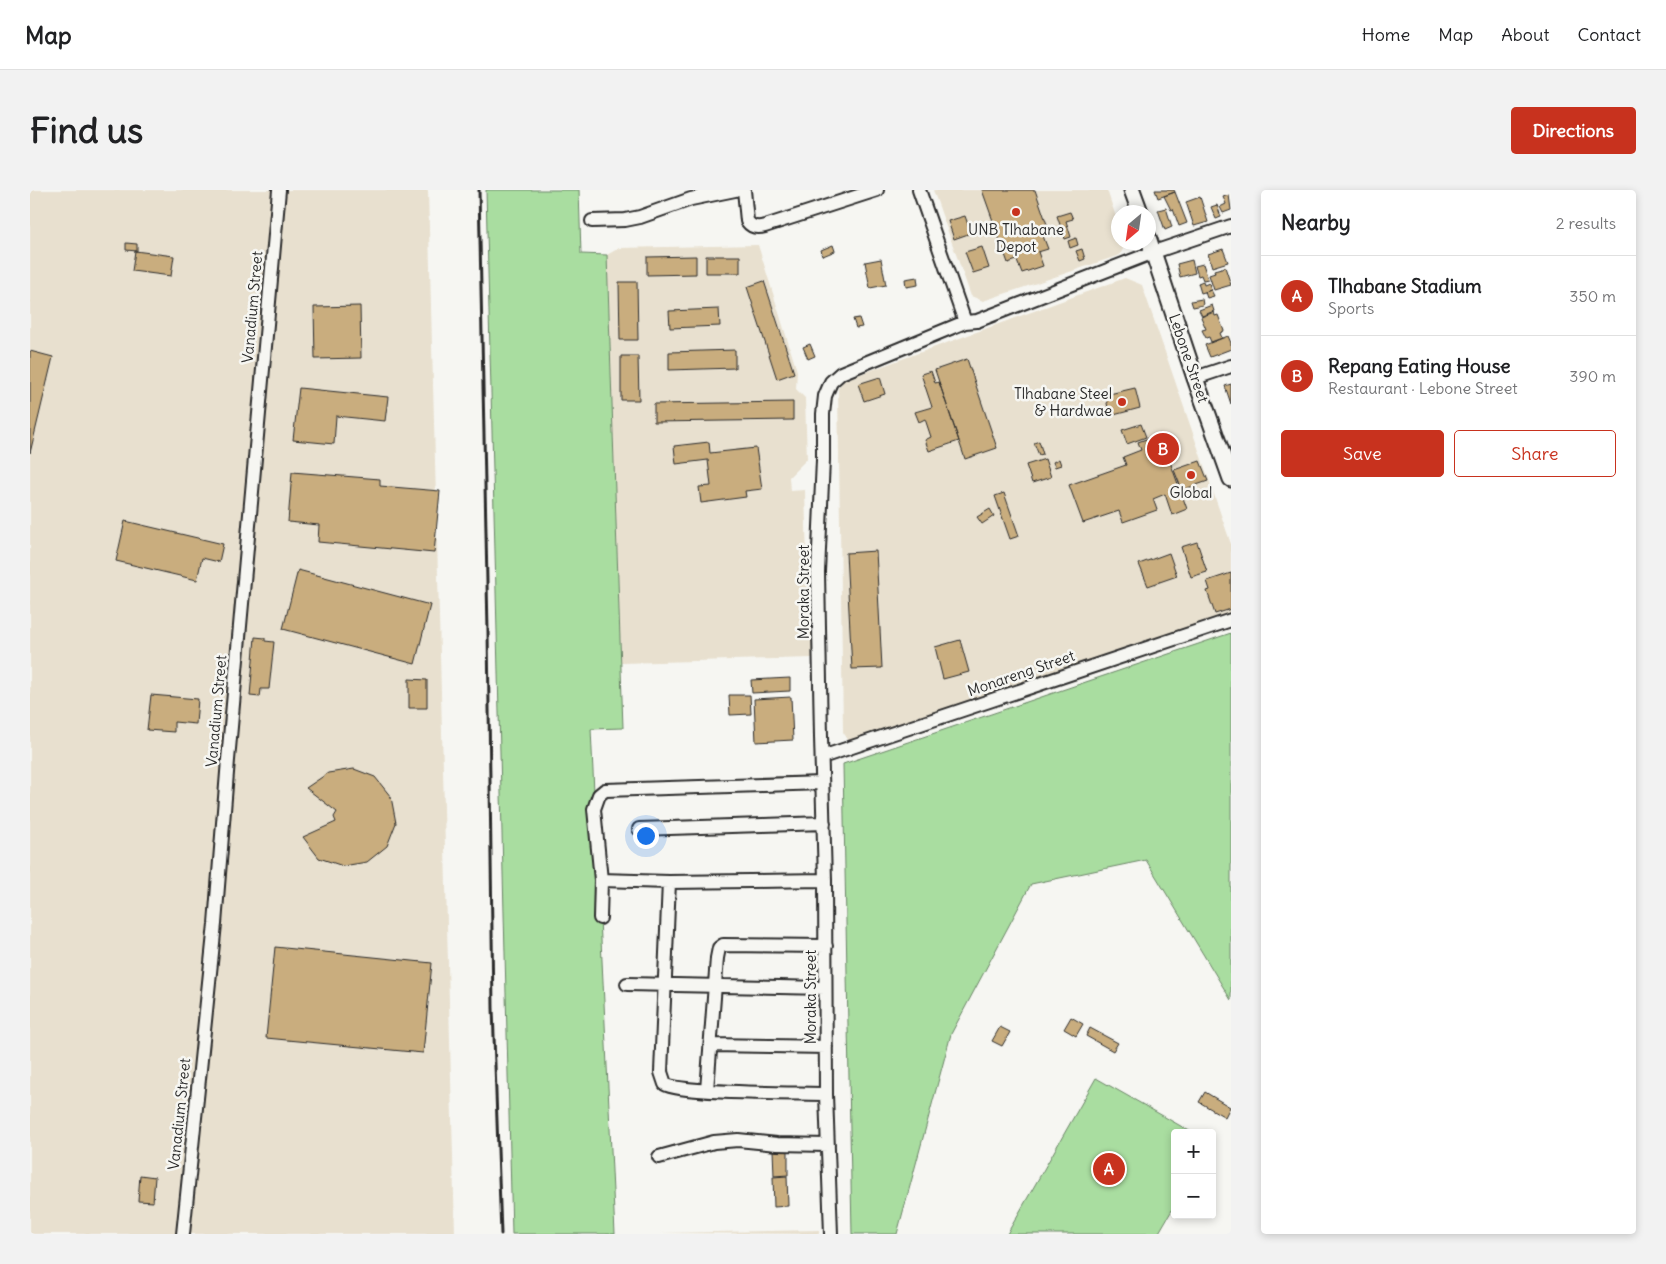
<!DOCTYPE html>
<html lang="en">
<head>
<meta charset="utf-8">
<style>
	:root { --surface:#fff; --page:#f2f2f2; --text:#202124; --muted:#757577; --line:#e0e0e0; --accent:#c8321e }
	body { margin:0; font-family:Delius,sans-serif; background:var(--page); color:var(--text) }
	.controls { position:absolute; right:15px; bottom:15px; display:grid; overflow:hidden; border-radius:5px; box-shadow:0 2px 8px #0003 }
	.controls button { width:45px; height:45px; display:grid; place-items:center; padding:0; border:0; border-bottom:1px solid var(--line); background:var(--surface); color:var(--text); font:25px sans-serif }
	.compass { position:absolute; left:1081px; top:15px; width:45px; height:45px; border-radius:50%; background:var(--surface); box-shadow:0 2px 8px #0003; rotate:209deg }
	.you { position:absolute; left:615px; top:645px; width:18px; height:18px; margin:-12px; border:4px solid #fff; border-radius:50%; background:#1a73e8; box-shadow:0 0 0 8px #1a73e833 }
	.badge { display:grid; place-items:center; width:32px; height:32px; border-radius:50%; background:var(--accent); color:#fff; font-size:16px; font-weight:700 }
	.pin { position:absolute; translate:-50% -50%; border:2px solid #fff; box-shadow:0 1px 5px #0006 }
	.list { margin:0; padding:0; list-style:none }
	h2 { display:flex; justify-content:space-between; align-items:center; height:65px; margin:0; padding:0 20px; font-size:21px }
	h2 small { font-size:16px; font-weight:400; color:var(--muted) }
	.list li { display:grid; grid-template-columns:32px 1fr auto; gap:15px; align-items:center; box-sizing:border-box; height:80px; padding:0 20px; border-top:1px solid var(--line) }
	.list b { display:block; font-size:19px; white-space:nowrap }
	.list p { margin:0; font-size:16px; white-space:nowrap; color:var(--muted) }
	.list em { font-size:16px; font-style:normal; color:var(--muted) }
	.actions { display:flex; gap:10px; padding:15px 20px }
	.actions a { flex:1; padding:11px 0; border:1px solid var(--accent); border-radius:5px; text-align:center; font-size:18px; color:var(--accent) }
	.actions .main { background:var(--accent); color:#fff }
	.map { position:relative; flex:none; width:1201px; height:1044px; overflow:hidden; border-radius:5px }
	header { display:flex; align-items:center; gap:30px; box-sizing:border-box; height:70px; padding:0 25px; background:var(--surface); border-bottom:1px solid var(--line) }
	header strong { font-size:24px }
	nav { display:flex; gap:28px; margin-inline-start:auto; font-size:18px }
	.intro { display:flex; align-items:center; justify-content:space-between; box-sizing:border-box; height:120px; padding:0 30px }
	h1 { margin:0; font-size:35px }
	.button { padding:12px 22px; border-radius:5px; background:var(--accent); color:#fff; font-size:18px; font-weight:700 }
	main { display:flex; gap:30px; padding:0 30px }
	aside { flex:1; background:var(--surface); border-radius:5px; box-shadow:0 2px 8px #0003 }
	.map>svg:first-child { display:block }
</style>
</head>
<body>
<header>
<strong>Map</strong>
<nav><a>Home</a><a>Map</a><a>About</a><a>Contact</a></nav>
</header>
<div class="intro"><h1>Find us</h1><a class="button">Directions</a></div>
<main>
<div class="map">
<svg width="1201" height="1044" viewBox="0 0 1201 1044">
	<rect width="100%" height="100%" fill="#f6f6f2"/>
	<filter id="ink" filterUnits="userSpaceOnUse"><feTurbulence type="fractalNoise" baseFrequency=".02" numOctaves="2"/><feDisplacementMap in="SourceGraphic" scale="10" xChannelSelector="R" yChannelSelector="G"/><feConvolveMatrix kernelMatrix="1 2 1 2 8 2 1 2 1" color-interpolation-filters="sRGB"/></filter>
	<g filter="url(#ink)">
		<!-- built -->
		<path fill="#e8e0cf" d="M0,0H398L425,1044H0Z
			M903,0H1077L1088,33V52L1096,53L1090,65L953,111L941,106Z
			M728,55L767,181L766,199L775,208L777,269L759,287L760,301L775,300L779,441L783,442V468L591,473L577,65L589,58Z
			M1095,88L1112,95L1201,354V423L820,553L813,542L808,198L814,190Z
			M789,1040V1044L630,1043Z"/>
		<!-- green -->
		<path fill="#a9dda0" stroke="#6a8466" d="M456,0H549L551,64L577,65L593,538L561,539L585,1044H482Z
			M1201,443V810L1116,670L1001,694L921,844L867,1044H822L813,574Z
			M1066,888L1163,943H1145V1015L1128,1044H977Z"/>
		<!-- building -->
		<path fill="#c9ad7e" stroke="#2b2b2b" d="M952,0H1005L1020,43L1013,46L1018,59L1008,62L1013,76L992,83L987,70L978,73Z
			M1125,0H1144L1145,2L1128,8Z
			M1145,2L1157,33L1149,36L1143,19L1141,20L1134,6Z
			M1199,5L1201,20L1193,23L1190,17L1196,14L1193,7Z
			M1170,7L1178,32L1164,36L1156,12Z
			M1187,15L1191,27L1186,29L1181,17Z
			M1136,18L1142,37L1135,40L1128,20Z
			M1040,22L1043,29L1036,31L1041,47L1035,49L1027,26Z
			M935,26L941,43L924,49L918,31Z
			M1046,48L1048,55L1040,58L1038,51Z
			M96,53L107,54V61L96,60Z
			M803,55L805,61L793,66L791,60Z
			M952,57L959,78L943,83L935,62Z
			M1052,59L1055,69L1050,71L1046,61Z
			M1193,59L1198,72L1182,77L1178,64Z
			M105,61L144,66L141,86L102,81Z
			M666,66V84L617,85V67Z
			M676,66H710V83H676Z
			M851,69L856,95L840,98L835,72Z
			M1162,70L1165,83L1150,87L1147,74Z
			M1173,74L1178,89L1173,90L1171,85L1168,86L1165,76Z
			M1195,77L1201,95L1184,100L1179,85L1185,83L1184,80Z
			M887,87L888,95L876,97L875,89Z
			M734,91L764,183L747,189L717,97Z
			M1173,91L1174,95L1179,93L1181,100L1171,103L1168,93Z
			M589,92H607L608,150H590Z
			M1181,100L1184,106L1177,108L1175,102Z
			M1172,109L1173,115L1163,117L1161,111Z
			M1182,115L1184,121L1172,126L1169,120Z
			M330,116L331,168L285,169L284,117Z
			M689,119L690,136L640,138L639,121Z
			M1184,122L1185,126L1188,125L1194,141L1190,143L1192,148L1181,152L1179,147L1176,148L1172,140L1176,139L1171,127Z
			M829,128L832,137L826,138L823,129Z
			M1198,146L1201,153V159L1180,167L1175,155Z
			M780,154L785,166L778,169L773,157Z
			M705,160V178L639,180V162Z
			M0,161L23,167L0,263Z
			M591,166H608L609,210H591Z
			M937,169L967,258L935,269L905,180Z
			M901,181L905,193L909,192L929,251L899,261L895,250L901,247L895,229L889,232L885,222L902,217L891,184Z
			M850,187L855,204L834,211L828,194Z
			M1201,194V214L1195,196Z
			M269,198L358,207L355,231L306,226L304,254L263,250Z
			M1105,198L1110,218L1080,226L1075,205Z
			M763,212V230L624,232V214Z
			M1111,234L1116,247L1097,254L1092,240Z
			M1130,244L1157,319L1142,325L1135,304L1123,309L1127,320L1093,332L1089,321L1053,333L1039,295L1096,275L1093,267L1111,260L1108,252Z
			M1009,251L1013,264L1009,265L1004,253Z
			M679,252L680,263L726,258L732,299L715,301L716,307L671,313L669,297L681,296L678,270L646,274L644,256Z
			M1015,269L1021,287L1002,293L996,275Z
			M1029,269L1031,275L1025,277L1023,272Z
			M1170,271L1178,291L1152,300L1144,280Z
			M262,282L350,289V296L410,301L404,363L288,352L289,335L258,332Z
			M974,303L989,346L980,349L965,306Z
			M960,319L964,326L952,334L947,327Z
			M95,331L193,354L189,372L172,368L167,390L86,371Z
			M1167,352L1177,382L1161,387L1151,357Z
			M846,361L852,478L822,479L816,363Z
			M1139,363L1147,386L1118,396L1109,374Z
			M268,380L400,415L385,474L253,439Z
			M1201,383V419L1185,424L1177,401L1180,400L1177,391Z
			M225,447L235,448V451L244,452L239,499H231L230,507L220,506Z
			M930,450L939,482L913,489L905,457Z
			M760,488V501L722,503L721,490Z
			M379,489L397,490V518H379Z
			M121,505L168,509L166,534L144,532V542L117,540Z
			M699,505H720L721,524L700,525Z
			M761,507L763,550L726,552L724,509Z
			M324,579L345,587L361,607L366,633L357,656L337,672L313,676L289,668L273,647L306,632L304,627L307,622L276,598L298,583Z
			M245,757L402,773L393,863L236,848Z
			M1041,827L1053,834L1046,846L1034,839Z
			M970,837L980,842L972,856L962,851Z
			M1060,838L1088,853L1083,861L1056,846Z
			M1175,902L1200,917L1195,927L1169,912Z
			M743,960H758V985L744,986Z
			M110,985L125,987L123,1012L108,1011Z
			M757,986L758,1016L744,1017L743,987Z"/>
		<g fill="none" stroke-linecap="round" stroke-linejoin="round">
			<!-- minor casing -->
			<g stroke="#2b2b2b" stroke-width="16">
				<path id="minor" d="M714,0L717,31C722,38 728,38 735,36L847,0
					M889,0L935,132
					M562,31L595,30L610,27L661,9L705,0
					M1165,188L1201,176
					M792,567L1201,430
					M609,639L794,633
					M571,690L639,692L795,690
					M639,692L631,882L635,894C650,904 771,903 796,904
					M570,728L571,690L564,619L569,605L575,600L792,593
					M597,794L795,798
					M681,855L796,857
					M677,900L687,768L689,758L693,755L796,756
					M629,967L684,952L708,950L747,954L798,955
					M153,1044L185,734L198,570L249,0
					M801,1044L796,904L795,690L791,547L788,382L793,270V224L795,206L801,192L811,183L935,132L947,131L1124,62L1201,36"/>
			</g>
			<!-- tertiary casing -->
			<g stroke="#2b2b2b" stroke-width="19">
				<path id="tertiary" d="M1102,0L1110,22
					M1118,47L1165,188L1201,289"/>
			</g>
			<!-- minor -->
			<use href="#minor" stroke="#f6f6f2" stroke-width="12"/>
			<!-- tertiary -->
			<use href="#tertiary" stroke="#f6f6f2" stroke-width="15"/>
			<!-- rail -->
			<path stroke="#2b2b2b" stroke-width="3" d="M449,0L458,441L463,818L471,1044"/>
		</g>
	</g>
	<!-- markers -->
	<g fill="#c8321e" stroke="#f6f6f2" stroke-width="2">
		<circle cx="986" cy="22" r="5"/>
		<circle cx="1092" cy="212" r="5"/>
		<circle cx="1161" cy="285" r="5"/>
	</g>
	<g text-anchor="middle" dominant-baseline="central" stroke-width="5" stroke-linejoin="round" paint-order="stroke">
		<!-- poi labels -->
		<g font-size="15" fill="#2b2b2b" stroke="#f6f6f2">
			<text x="986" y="39">UNB Tlhabane<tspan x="986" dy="17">Depot</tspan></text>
			<text x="1082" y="203" text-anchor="end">Tlhabane Steel<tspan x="1082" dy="17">&amp; Hardwae</tspan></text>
			<text x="1161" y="302">Global</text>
		</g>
		<!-- street labels -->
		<g font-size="15" fill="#2b2b2b" stroke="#f6f6f2">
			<text transform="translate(222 117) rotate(-85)">Vanadium Street</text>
			<text transform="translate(1159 168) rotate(71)">Lebone Street</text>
			<text transform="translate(773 402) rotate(-90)">Moraka Street</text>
			<text transform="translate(991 483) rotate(-19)">Monareng Street</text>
			<text transform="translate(186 521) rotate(-85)">Vanadium Street</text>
			<text transform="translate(780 807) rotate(-90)">Moraka Street</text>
			<text transform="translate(149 924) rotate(-84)">Vanadium Street</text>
		</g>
	</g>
</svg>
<div class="controls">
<button>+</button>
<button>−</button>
</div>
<svg class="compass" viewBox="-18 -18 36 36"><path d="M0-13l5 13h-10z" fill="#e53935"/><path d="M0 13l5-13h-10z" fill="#757577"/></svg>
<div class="you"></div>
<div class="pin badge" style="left:1079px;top:979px">A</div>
<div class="pin badge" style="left:1133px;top:259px">B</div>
</div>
<aside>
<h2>Nearby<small>2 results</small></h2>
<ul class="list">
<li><span class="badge">A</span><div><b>Tlhabane Stadium</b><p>Sports</p></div><em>350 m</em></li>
<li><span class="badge">B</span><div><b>Repang Eating House</b><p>Restaurant · Lebone Street</p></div><em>390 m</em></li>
</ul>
<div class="actions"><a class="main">Save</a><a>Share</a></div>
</aside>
</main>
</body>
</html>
